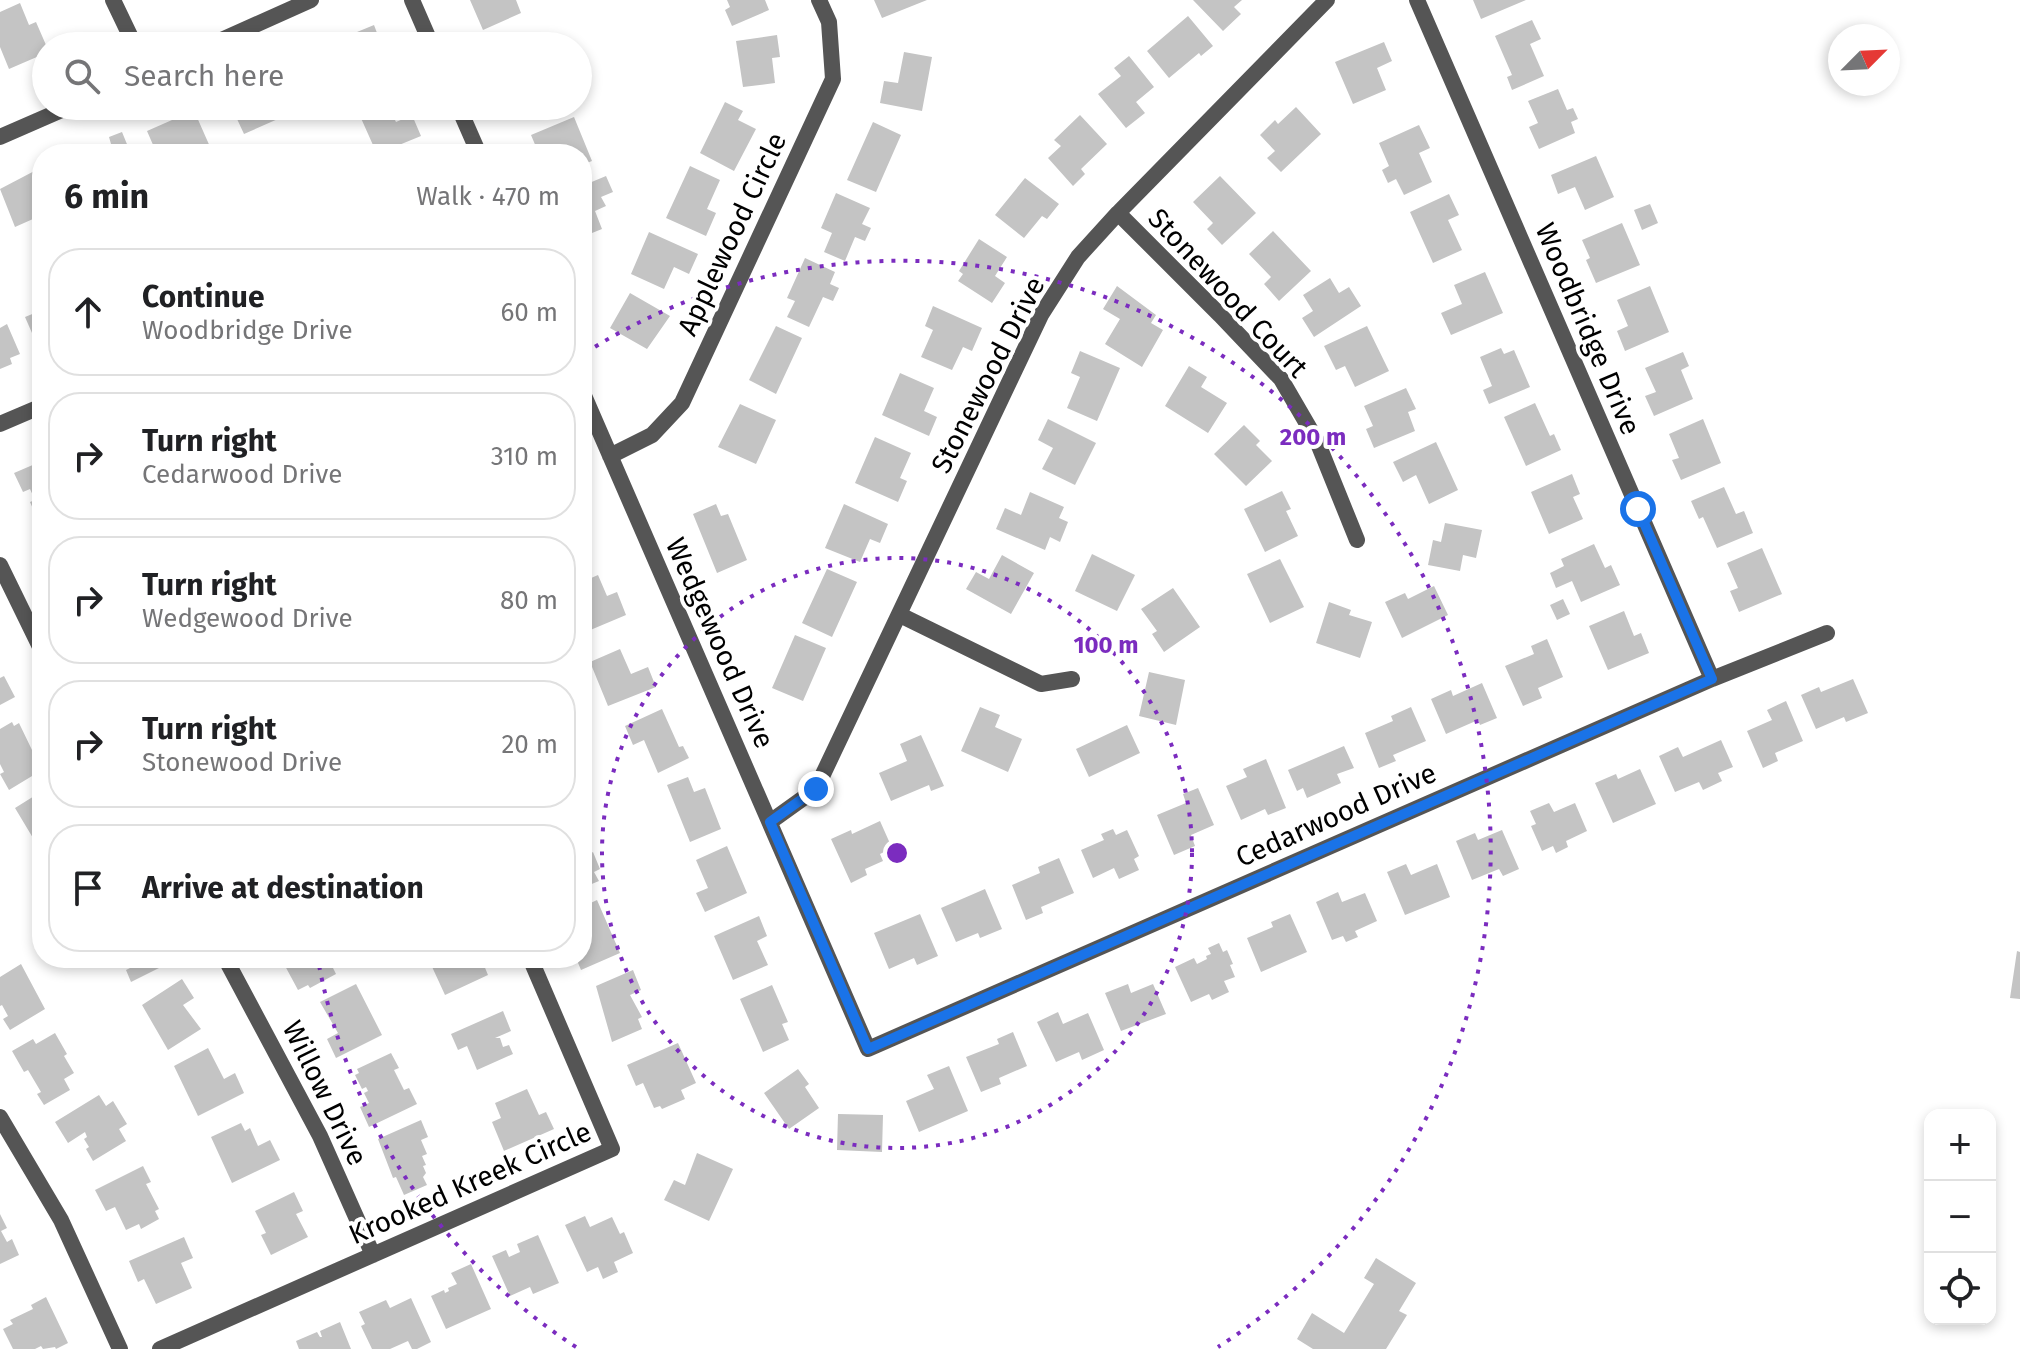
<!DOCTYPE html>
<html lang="en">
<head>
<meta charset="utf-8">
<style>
	:root { --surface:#fff; --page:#f6f6f6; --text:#202124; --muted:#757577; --line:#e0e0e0 }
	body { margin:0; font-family:"Fira Sans",sans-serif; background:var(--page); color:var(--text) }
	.controls { position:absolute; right:24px; bottom:24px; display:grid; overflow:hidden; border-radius:16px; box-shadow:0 4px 12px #0003 }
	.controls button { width:72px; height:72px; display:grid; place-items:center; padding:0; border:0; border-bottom:2px solid var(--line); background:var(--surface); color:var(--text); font:40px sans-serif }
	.compass { position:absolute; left:1828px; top:24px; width:72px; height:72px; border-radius:50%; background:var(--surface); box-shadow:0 4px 12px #0003; rotate:66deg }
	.stop { position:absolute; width:24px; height:24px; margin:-18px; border:6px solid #1a73e8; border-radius:50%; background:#fff }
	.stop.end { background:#1a73e8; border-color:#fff; box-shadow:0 2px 8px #0008 }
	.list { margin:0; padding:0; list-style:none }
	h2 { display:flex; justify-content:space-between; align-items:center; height:104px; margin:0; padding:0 32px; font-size:34px }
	h2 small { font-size:26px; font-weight:400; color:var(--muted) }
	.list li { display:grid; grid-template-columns:52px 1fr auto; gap:24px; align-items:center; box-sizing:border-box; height:128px; margin:0 16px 16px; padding:0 16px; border:2px solid var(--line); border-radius:32px }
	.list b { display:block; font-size:30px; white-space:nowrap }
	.list p { margin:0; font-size:26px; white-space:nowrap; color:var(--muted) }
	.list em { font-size:26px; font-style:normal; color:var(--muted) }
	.icon { flex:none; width:44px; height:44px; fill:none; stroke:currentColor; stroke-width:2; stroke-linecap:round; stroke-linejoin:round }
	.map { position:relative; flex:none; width:2020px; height:1349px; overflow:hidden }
	.search { position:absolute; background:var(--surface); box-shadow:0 4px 12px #0003; left:32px; top:32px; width:560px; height:88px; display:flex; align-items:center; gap:20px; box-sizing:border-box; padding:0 28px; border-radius:44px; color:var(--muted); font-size:30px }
	.panel { position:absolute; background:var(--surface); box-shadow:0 4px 12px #0003; left:32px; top:144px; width:560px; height:824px; border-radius:32px }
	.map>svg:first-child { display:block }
</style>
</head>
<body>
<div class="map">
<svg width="2020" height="1349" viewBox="0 0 2020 1349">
	<rect width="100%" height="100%" fill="#fff"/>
	<!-- building -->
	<path fill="#c4c4c4" d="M470,0H516L521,13L483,30Z
		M727,0H765L769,10L732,26L725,10L730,7Z
		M874,0H927L882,18Z
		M1193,0H1242L1234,7L1241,14L1223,31Z
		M1473,0H1526L1481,19Z
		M20,3L29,25L36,22L46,45V53L9,69L0,47V12Z
		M1188,16L1213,46L1201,56L1199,53L1169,78L1147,51Z
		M1532,20L1541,39L1530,44L1544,76L1512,90L1507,77L1512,75L1495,36Z
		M374,25L382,46H323Z
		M777,35L780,57L772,58L775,83L743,87L736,41Z
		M1384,42L1392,61L1377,68L1386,90L1353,104L1335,62Z
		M904,52L932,57L922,111L880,103L884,81L898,83Z
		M1129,56L1154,87L1136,102L1145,113L1126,128L1098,94L1121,76L1114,68Z
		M1558,89L1567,110L1573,108L1578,119L1571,122L1575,133L1539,149L1529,127L1538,123L1528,101Z
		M725,102L743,111L738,120L756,129L734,171L700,153Z
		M182,106H192L211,149L198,154H157L147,131L172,120L169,112Z
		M231,106H293L296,111L244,134Z
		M358,106H388L396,122L412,115L421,136L377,154L356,107Z
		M521,106H549L526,117Z
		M1296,107L1321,134L1281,172L1267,158L1275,151L1260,135L1275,120L1278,124Z
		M1080,115L1107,144L1081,169L1085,174L1073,186L1048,158L1061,146L1054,140Z
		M574,117L592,161L582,165V154H556L555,150L539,154L531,135Z
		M873,122L901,135L876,192L847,180Z
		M1419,125L1430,148L1419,153L1432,182L1404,195L1396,179L1388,183L1382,170L1389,166L1379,143Z
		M122,132L131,154H88L111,144L109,137Z
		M1596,156L1614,197L1585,210L1575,187L1558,194L1551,175Z
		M690,166L720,180L707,209L716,213L706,236L666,218Z
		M42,167V215L15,227L0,189Z
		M606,176L613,192L601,197L606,206L595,211L602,229L582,237V186Z
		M1220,176L1256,213L1222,245L1207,229L1213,223L1193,202Z
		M1025,178L1059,204L1047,219L1042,216L1024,238L995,215Z
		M836,193L870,208L862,224L871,228L865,241L855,237L845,261L824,252L832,233L821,228Z
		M1449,194L1459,215L1448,220L1462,250L1433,263L1410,212Z
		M1650,204L1658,223L1642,230L1634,210Z
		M1622,223L1640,265L1596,283L1586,260L1590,258L1582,240Z
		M1273,231L1311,271L1279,301L1264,284L1271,277L1249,254Z
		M649,232L698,254L689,274L674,267L664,289L631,274Z
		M979,239L1007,257L995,276L1005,283L992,303L958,281L963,274L959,271Z
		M805,258L835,272L830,284L839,288L833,301L823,297L809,327L787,317L795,301L787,298Z
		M1485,272L1503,313L1451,335L1441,313L1462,304L1454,285Z
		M1330,278L1339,293L1349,287L1361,306L1314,337L1302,318L1313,311L1303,295Z
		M1117,286L1156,315L1151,323L1163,330L1142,367L1105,344L1120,319L1103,309Z
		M1650,286L1669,332L1625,351L1617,331L1628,326L1617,300Z
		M630,293L670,316L647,349L610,328Z
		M933,306L982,328L972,351L963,347L952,370L921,357L933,330L925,326Z
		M42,310V348L39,349L25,317Z
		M7,324L20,354L10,358L12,364L0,369V328Z
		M776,326L802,338L776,394L749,380Z
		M1367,326L1389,371L1355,387L1345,366L1336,370L1324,346Z
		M1501,348L1504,354L1514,350L1530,387L1489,404L1483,390L1492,386L1480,357Z
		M1080,351L1120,368L1097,421L1067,408L1080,377L1071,373Z
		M1683,352L1689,366L1681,370L1693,399L1654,416L1645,396L1656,392L1645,368Z
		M1189,366L1207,377L1201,387L1227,403L1208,433L1165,406Z
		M900,373L934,388L924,411L937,417L929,436L882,415Z
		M1406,388L1416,409L1408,412L1415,431L1374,448L1366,429L1373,426L1364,406Z
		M1535,403L1550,436L1554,434L1561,450L1526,466L1504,417Z
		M740,404L776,420L756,464L718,447Z
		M1048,419L1096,443L1075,485L1042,469L1053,448L1038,440Z
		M1703,419L1721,463L1681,480L1672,460L1679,458L1669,434Z
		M1244,425L1260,441L1256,445L1272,461L1246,486L1214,454Z
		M875,437L911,453L900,478L907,481L898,502L855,483Z
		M1436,442L1458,490L1429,504L1416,475L1403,482L1393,462Z
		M42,461V516L37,518L30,502L35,500L30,489L23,492L14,473Z
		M1572,474L1580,494L1573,497L1583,519L1549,534L1531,492Z
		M1724,487L1736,514L1744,511L1753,533L1717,548L1703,517L1699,519L1691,501Z
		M1282,491L1291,509L1286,511L1298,536L1265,552L1244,509Z
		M1030,492L1064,507L1059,518L1068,522L1060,542L1050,537L1045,550L996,529L1005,508L1021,515Z
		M716,504L721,516L728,514L747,560L717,573L693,514Z
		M844,504L888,524L880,543L870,539L860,562L825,548Z
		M1445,523L1482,530L1476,558L1463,555L1460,571L1428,565L1433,540L1441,542Z
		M1594,544L1605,568L1611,565L1620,585L1581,602L1572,581L1556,588L1550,573L1564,566L1561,559Z
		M1762,548L1782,594L1739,612L1730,591L1738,588L1727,563Z
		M1092,554L1135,575L1117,611L1075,591Z
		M1002,555L1034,573L1011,614L966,589L976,572L989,579Z
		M1280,559L1304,607L1270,623L1247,574Z
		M827,569L857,582L832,637L802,623Z
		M598,575L607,596L617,592L626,615L588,631L582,621V582Z
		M1434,586L1448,615L1402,638L1385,602L1405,593L1408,599Z
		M1173,588L1200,627L1164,652L1152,634L1157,631L1141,609Z
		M1563,599L1570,614L1557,620L1550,605Z
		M1329,602L1351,610L1349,615L1372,622L1360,658L1316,643Z
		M1624,611L1634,636L1641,633L1649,653L1608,670L1589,626Z
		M795,635L826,648L803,701L772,688Z
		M1547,639L1563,677L1538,688L1542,698L1523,706L1505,666L1534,654L1531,646Z
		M620,649L631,674L648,667L656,687L608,706L590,662Z
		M1149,672L1185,680L1176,725L1139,716Z
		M4,676L15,697L0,705V678Z
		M1853,679L1868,713L1846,722L1844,717L1816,729L1801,695L1819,687L1821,692Z
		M1482,683L1497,718L1480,725L1478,720L1446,734L1431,699L1451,690L1453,696Z
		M1786,701L1803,741L1775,753L1778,761L1763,768L1747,731L1772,720L1767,710Z
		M980,707L1000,715L995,727L1022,739L1008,772L961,751Z
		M1411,707L1426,741L1393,755L1396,761L1379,768L1365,733L1393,721L1391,716Z
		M662,709L679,747L683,746L689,758L658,773L644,740L633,745L625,726Z
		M12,722L14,726L19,723L32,750L42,744V770L9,790L0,774L4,772L0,764V729Z
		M1127,725L1140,753L1089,777L1076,749Z
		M921,735L944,786L931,791L929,785L891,801L879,773L907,761L900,744Z
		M1721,740L1733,767L1718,773L1722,781L1703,790L1699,782L1675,792L1659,756L1678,747L1683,757Z
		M1344,746L1354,768L1337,774L1341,783L1307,798L1303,788L1297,791L1288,770Z
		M1266,759L1286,808L1268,815L1265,809L1241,820L1226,786L1247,777L1243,769Z
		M1640,769L1656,804L1613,823L1595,783L1616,774L1618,779Z
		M688,777L694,792L705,788L721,829L690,842L667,785Z
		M1198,788L1214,825L1191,835L1195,846L1174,855L1157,815L1186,803L1183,794Z
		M39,793L42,797V853L15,808Z
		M1549,803L1554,812L1575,803L1587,831L1566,841L1568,847L1556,853L1553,846L1542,851L1531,826L1536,824L1530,811Z
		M880,821L892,848L880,854L883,861L865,869L867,875L851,883L831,839L851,830L852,834Z
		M1113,829L1116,835L1127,830L1139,856L1134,859L1139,870L1119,879L1114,868L1093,878L1081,850L1104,840L1101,834Z
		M1502,830L1519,869L1503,876L1499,869L1472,880L1456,841L1475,833L1478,840Z
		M582,842L588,855L593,852L600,869L594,872L599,881L582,888Z
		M727,846L747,893L705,912L696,893L708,888L696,860Z
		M1059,858L1074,893L1041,907L1043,913L1026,920L1012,885L1040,873L1038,867Z
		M1406,864L1411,875L1437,864L1450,897L1405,915L1387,872Z
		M985,889L1002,929L980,938L978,933L956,942L941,908Z
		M1338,892L1342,902L1365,893L1377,921L1355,931L1358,937L1346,942L1343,936L1332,940L1316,902Z
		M597,900L620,953L581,970L576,958H582V907Z
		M920,914L938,956L917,965L914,958L889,969L874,933Z
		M1290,914L1307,952L1261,972L1247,938L1273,927L1271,922Z
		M759,916L767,936L757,941L768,965L733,980L714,936Z
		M1219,943L1223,952L1227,950L1233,964L1230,965L1235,977L1224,981L1229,992L1212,1000L1209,994L1191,1002L1175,967L1194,958L1197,964L1207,959L1206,956L1211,954L1208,948Z
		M2017,951L2020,952V999L2010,998Z
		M133,958H167L169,963L131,982L126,970L136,965Z
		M287,958H328L336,974L310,988L308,985L298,990L284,964L289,962Z
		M428,958H469L470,961L481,958L488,975L445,995Z
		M21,964L45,1009L10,1030L3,1019L8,1016L2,1005L0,1006V977Z
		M633,970L641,990L630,995L642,1017L638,1019L642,1029L612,1042L596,986Z
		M182,979L194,998L183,1005L201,1029L168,1050L142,1005Z
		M356,984L382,1035L336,1058L327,1039L338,1033L320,1002Z
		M1128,984L1131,993L1153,984L1166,1014L1121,1031L1105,993Z
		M772,985L788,1022L782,1024L789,1040L763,1052L740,999Z
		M503,1011L511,1031L495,1038H500L503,1047L509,1045L513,1054L477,1070L467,1046L458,1050L451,1034Z
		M1058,1012L1063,1024L1088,1013L1104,1050L1082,1060L1079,1052L1056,1062L1037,1022Z
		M1013,1032L1027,1066L999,1078L1001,1084L981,1092L966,1057L999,1044L997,1039Z
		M55,1033L67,1054L64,1056L74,1073L64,1079L70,1090L44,1105L37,1094L41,1092L28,1070L24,1072L12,1051L33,1039L36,1044Z
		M678,1043L696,1083L681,1090L685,1099L662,1109L660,1106L654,1108L643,1083L636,1086L627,1065Z
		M208,1048L224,1079L235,1073L244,1093L198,1116L174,1066Z
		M391,1053L399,1068L394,1070L404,1090L409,1088L417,1104L369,1127L360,1107L369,1103L364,1093L368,1091L366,1087L362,1089L355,1075L359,1073L357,1069Z
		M949,1066L968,1111L919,1132L906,1101L934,1089L927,1075Z
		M798,1069L809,1084L805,1087L819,1108L789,1129L764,1093Z
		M527,1089L539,1115L546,1112L554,1129L504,1151L492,1122L501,1118L495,1103Z
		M99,1095L106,1106L113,1101L127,1124L119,1129L126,1141L93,1161L86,1149L89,1147L84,1139L87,1137L85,1132L68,1143L55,1122Z
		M838,1114L883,1115L882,1152L837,1150Z
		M421,1120L428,1137L421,1140L427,1154L422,1156L426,1165L423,1166L426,1173L423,1177L427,1185L404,1195L396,1177L393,1178L378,1139Z
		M241,1123L245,1131L250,1128L258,1146L270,1140L280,1160L232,1183L211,1137Z
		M697,1153L733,1169L709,1221L664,1200L674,1180L685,1185Z
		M143,1166L151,1182L146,1184L159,1209L155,1211L159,1219L141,1229L139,1224L126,1230L115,1207L106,1211L95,1190Z
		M294,1192L303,1211L296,1214L308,1237L271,1255L261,1235L266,1233L255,1211Z
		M0,1214L7,1228L1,1231L7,1242L12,1239L19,1255L0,1264Z
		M585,1216L590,1227L612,1217L620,1234L624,1232L633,1253L614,1262L618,1272L603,1279L598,1267L587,1272L565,1225Z
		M538,1235L559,1283L533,1294L530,1287L510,1296L492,1256L506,1250L509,1257L520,1252L517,1244Z
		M184,1237L193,1258L181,1263L192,1288L156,1304L144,1279L138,1282L129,1261Z
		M1376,1258L1416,1283L1399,1311L1407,1315L1386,1349H1313L1297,1339L1312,1313L1344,1333L1374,1284L1364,1278Z
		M471,1264L491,1309L446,1329L431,1296L444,1290L445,1293L449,1291L448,1288L457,1284L451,1273Z
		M46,1297L68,1343L56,1349L55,1347L43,1349L41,1346L35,1349H13L3,1329L13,1324L10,1320L33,1309L31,1305Z
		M411,1298L431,1342L417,1349H412L408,1341L390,1349H372L361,1326L365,1324L359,1312L386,1300L390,1308Z
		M340,1322L351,1349H299L296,1341L317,1332L320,1337H322L320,1331Z"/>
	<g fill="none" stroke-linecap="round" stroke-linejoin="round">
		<!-- minor -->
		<path stroke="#555" stroke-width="16" d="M113,0L135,46
			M412,0L432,46
			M1417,0L1712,679
			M208,46L311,0
			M458,106L479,154
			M0,137L71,106
			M1118,213L1220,315L1281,379L1317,441L1357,540
			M582,391L868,1049L1712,679L1827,633
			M0,424L42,406
			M610,456L652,435L682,403L833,79L829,22L819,0
			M0,565L42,651
			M900,615L1041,684L1072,679
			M770,822L816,789L1041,315L1078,257L1118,213L1327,0
			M225,958L320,1136L373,1255
			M0,1117L61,1220L120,1349
			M160,1349L612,1149L530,958"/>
	</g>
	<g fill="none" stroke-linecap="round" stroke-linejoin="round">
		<!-- route -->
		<path stroke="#1a73e8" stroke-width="10" d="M816,789L770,822L868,1049L1712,679L1638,509"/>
	</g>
	<!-- distance rings -->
	<g fill="none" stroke="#7b2cbf" stroke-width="4" stroke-dasharray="4 8">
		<circle cx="897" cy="853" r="295"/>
		<path d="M576 1347A589 589 0 0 1 318 960M585 353A589 589 0 0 1 1218 1347"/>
	</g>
	<g text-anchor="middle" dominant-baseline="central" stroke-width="8" stroke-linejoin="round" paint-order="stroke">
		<!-- street labels -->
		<g font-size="28" fill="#000" stroke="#fff">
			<text transform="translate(732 234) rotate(-65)">Applewood Circle</text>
			<text transform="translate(1228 293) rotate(47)">Stonewood Court</text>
			<text transform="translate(1588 329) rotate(67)">Woodbridge Drive</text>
			<text transform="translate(988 375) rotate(-63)">Stonewood Drive</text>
			<text transform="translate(720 643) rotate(66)">Wedgewood Drive</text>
			<text transform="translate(1336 815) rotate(-24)">Cedarwood Drive</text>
			<text transform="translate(325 1093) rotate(64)">Willow Drive</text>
			<text transform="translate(470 1183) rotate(-24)">Krooked Kreek Circle</text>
		</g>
	</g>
	<circle cx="897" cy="853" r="12" fill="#7b2cbf" stroke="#fff" stroke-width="4"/>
	<g font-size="24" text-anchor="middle" font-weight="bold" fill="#7b2cbf" stroke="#fff" stroke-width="8" stroke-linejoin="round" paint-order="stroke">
		<text x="1313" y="445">200 m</text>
		<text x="1106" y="653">100 m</text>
	</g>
</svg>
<div class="controls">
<button>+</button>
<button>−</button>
<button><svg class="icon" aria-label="locate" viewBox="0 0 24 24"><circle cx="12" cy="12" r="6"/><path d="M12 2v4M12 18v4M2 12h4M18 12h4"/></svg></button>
</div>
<svg class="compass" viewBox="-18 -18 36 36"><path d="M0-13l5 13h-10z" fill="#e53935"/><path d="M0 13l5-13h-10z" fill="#757577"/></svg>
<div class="stop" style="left:1638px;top:509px"></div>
<div class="stop end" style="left:816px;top:789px"></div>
<div class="search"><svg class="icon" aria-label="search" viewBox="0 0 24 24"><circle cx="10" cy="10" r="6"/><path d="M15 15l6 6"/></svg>Search here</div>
<section class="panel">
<h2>6 min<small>Walk · 470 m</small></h2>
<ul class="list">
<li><svg class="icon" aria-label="ahead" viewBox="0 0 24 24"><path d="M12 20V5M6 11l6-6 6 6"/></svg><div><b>Continue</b><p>Woodbridge Drive</p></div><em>60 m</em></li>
<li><svg class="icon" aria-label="right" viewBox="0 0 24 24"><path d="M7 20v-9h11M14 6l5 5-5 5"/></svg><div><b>Turn right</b><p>Cedarwood Drive</p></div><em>310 m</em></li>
<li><svg class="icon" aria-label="right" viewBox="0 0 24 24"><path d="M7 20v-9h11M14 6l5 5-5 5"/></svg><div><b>Turn right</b><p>Wedgewood Drive</p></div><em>80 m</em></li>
<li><svg class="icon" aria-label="right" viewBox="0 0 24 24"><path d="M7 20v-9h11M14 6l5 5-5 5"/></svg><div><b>Turn right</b><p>Stonewood Drive</p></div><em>20 m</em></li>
<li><svg class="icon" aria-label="arrive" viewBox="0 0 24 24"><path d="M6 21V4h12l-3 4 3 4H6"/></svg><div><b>Arrive at destination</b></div></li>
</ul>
</section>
</div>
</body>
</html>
